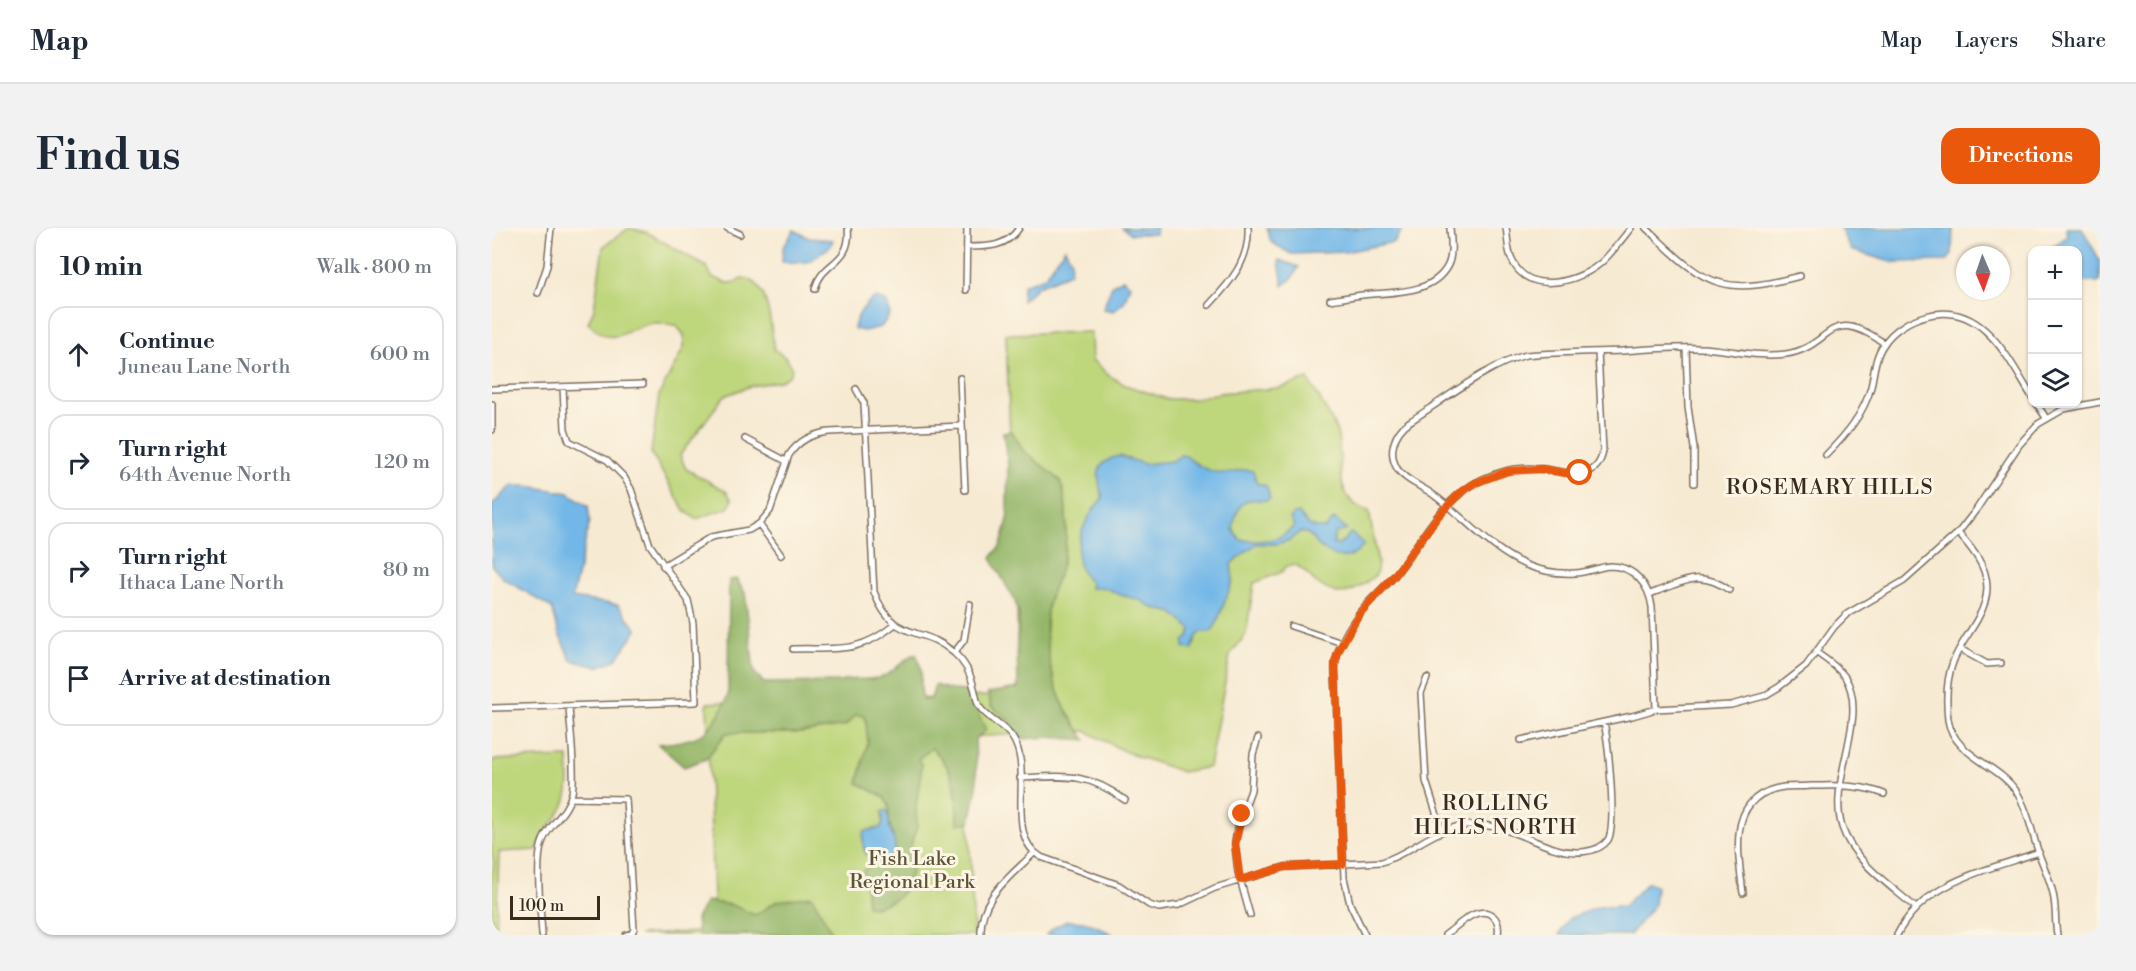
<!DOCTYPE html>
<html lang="en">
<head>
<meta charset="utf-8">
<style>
	:root { --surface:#fff; --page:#f2f2f3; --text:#1f2937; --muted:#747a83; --line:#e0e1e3; --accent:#ea580c }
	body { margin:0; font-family:"Libre Bodoni",serif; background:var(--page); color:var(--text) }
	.controls { position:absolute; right:18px; top:18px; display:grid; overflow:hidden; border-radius:12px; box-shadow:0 2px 4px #0004 }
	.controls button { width:54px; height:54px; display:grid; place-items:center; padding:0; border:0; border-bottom:2px solid var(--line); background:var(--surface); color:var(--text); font:30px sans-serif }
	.compass { position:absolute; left:1464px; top:18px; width:54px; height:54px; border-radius:50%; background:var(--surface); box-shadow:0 2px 4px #0004; rotate:178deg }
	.scale { position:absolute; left:18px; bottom:15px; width:90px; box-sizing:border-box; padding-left:6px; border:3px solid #3b2a1e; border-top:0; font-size:16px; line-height:21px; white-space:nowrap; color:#3b2a1e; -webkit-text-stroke:4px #fcf5e5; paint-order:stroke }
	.stop { position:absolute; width:18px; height:18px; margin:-14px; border:4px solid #ea580c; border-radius:50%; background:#fff }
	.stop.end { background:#ea580c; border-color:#fff; box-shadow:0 2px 6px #0008 }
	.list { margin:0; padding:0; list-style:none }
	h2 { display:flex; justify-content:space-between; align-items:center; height:78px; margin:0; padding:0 24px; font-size:26px }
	h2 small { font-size:20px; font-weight:400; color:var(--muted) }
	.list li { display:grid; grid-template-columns:39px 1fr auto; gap:18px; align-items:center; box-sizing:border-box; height:96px; margin:0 12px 12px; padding:0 12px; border:2px solid var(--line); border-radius:18px }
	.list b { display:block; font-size:22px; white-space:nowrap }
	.list p { margin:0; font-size:20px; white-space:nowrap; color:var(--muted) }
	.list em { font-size:20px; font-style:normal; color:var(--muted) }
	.icon { flex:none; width:33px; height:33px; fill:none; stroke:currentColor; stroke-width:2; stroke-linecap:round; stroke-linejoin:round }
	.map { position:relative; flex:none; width:1608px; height:707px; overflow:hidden; border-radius:18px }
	header { display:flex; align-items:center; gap:36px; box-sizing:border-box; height:84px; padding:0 30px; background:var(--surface); border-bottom:2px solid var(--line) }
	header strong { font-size:28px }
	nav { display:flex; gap:33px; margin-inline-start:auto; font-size:21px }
	.intro { display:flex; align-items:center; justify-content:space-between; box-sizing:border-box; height:144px; padding:0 36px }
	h1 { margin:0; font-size:42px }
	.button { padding:15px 27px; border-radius:18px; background:var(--accent); color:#fff; font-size:21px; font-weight:700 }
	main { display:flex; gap:36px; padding:0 36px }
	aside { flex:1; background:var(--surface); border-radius:18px; box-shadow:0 2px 4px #0004 }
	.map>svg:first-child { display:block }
</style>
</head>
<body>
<header>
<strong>Map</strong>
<nav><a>Map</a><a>Layers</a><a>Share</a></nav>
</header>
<div class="intro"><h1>Find us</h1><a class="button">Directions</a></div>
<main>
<aside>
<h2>10 min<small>Walk · 800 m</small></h2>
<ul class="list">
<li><svg class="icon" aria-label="ahead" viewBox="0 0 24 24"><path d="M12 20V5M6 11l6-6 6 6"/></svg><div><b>Continue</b><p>Juneau Lane North</p></div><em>600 m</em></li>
<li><svg class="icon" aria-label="right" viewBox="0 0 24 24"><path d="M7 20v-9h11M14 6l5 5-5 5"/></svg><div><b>Turn right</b><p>64th Avenue North</p></div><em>120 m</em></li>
<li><svg class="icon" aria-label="right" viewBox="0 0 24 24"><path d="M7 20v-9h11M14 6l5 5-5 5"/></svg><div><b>Turn right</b><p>Ithaca Lane North</p></div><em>80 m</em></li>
<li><svg class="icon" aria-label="arrive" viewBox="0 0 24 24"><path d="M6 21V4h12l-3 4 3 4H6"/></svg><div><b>Arrive at destination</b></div></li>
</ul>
</aside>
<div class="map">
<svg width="1608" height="707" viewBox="0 0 1608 707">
	<rect width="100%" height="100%" fill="#fcf5e5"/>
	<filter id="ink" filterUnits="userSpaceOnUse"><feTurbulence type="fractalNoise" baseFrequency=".0167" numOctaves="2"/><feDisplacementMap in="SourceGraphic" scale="12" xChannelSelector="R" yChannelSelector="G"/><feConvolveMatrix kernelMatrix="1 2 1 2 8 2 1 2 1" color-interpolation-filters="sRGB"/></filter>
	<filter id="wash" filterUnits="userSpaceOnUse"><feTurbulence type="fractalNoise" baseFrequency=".008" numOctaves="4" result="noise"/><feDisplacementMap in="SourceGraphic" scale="24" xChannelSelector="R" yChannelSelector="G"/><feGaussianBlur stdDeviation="1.35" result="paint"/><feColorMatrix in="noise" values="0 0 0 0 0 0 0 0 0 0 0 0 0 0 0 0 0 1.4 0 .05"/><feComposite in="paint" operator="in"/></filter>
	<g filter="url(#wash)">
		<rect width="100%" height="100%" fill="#f7ead3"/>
		<!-- green -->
		<path fill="#bed67b" stroke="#7c804c" stroke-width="1.5" d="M137,0L154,4L215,39L220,49C226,51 232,55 238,55C243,55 248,51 252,51C278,51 279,104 282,121L294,130L300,141L297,148L287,153L259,158L232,168L188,227L194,241L234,263L240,272L236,280L204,291L192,282L159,225L167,167L187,129L192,119V107L184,97C177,97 167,94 160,95C130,101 124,122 96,95L102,81L111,19Z
			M599,104L600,134H603L616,147L633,157L675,171H703L727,165L786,160L816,151C824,165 840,190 845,204C852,232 839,273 877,283L886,335L884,347C874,354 861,366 847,365C842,365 830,359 826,356C816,349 802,324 790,344L762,355L754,406L738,427L717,539L690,544L634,524L594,503L473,509L482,707H147L222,703L215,475L352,468L416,471L528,467L514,106Z
			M76,529C77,547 79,565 70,581C61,597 50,603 45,622L7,624L4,706L0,704V646L2,634L0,628V532Z"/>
		<!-- forest -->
		<path fill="#96b76b" stroke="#687044" stroke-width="1.5" d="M520,203L531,222L568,252C577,275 576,319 568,343C565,352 561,360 558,369C550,398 556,436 566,464C572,482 584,497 594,512L556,509L530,511L514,490L499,478L496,465L526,460L525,412L527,386L523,373L499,330L509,317L516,292L515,277L516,238L511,204Z
			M244,351L253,365L262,444L272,455L349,454C358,448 376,455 392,448C404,443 412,429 424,426C435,447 425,454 431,472L439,471L443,457L459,462L475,463L494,502L483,511L485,559L478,594L465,596C465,563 465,545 440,520L426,531L430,536L424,578L425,599L417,623V633L421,639C414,658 414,668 394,675C387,678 383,680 375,678L372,642L380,636L396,633L401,608L397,594V578L392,569L366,555L376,514L373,488L364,487L353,498L308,505H234L214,531L192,539L166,516C179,515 202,512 213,504C221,498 233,477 236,467L237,352Z
			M320,668L339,703L336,707H206L204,691L214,673L240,677L263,687L285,673Z"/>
		<!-- water -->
		<path fill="#72b7e8" stroke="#567083" stroke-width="1.5" d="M630,0H665L663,6H639Z
			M775,0H911L902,14L853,24L799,26L779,14Z
			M1348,0H1461L1460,26L1455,33L1399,34L1359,22Z
			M1574,0H1590L1608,33V54H1586V22H1555L1575,9Z
			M302,2L317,10L341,12L338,19L316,34H290L291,20Z
			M573,20L579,32L578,45L546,58L530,73L531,57L553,49Z
			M787,32L807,39L801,49L791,58Z
			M631,51L638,57L632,74L621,83L611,81L620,57Z
			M384,70L395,74L398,86L389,99L372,103L362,101C363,91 374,72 384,70Z
			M628,228L652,236L680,233L689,227L694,228C707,239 724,248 742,244C750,242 753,241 761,243L765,255L775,258L778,271C771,274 765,271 758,272C746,274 743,291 741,301L748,312C773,313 784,316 802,298L798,290L802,286L807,285C815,297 820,301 834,300L842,291L855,302L843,305L841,316L847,317L859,305L872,316C857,341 829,326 817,306L808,304L798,312L785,316H764L739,336L741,352L724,397L719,404H709L704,410L700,422L692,419V413L697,409L699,401L681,385L661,380L648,372L626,366L614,360H598L599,355C573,332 590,292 611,270C604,249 602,233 628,228Z
			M19,258H36L77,265L96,278L98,293L80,370L126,377L145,402L125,431L106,439L79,432L67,406L60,380L11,350L0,338V277Z
			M394,582C398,588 396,593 398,600C399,606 403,612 403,618C405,644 363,639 372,603L388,600L391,594L390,584Z
			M1156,654L1164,658L1162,677L1138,707H1067L1077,690L1107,679L1132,678Z
			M575,693C596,693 603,696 621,707H554L563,699Z"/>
	</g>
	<g filter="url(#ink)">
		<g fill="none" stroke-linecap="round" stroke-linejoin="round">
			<!-- street casing -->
			<g stroke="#7d6d5d" stroke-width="8">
				<path id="street" d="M235,0L248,6
					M1014,0C1016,10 1015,22 1020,32C1036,69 1090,54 1112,32C1122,22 1130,11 1139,0
					M1154,0C1175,19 1200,48 1229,55C1254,62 1283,54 1308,48
					M476,19C496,19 515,19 527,0
					M323,61C330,32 360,37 356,0
					M474,62L475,0
					M46,65L55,38L59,0
					M838,72C852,70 866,67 880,66C905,64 942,65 956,37C961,26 959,12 958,0
					M717,77C738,55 758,32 756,0
					M1194,120L1196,179L1202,220V255
					M468,150L473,262
					M0,161L151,156
					M364,161L372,175L382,364C402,416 430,396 462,425C473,434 479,447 482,460C484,466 484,472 487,478C495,491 512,497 520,509C543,542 511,607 549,629L627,657L657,677L667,680L687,677L723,660L793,639L890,634C924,623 943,597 982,597C1013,596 1036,613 1065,621C1080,626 1106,626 1116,612C1125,597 1116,513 1112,494
					M0,176V202
					M1545,176L1554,190
					M253,211L294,233
					M1334,227C1353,208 1372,186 1379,159C1382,145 1383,128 1392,116C1401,102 1418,92 1433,88C1490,72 1516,130 1540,169
					M267,296L289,327
					M1466,305C1490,331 1506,355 1486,390C1478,405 1467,418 1461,434C1454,452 1454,473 1456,492C1462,528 1506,536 1524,563C1535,580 1540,604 1546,623C1551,639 1560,654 1562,671C1564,683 1563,695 1565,707
					M171,338L219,309L257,302L267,296L278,283L297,227C307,212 320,206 337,204L470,198
					M1158,366C1190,355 1207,340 1237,362
					M799,398L850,415
					M301,421C344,420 367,426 402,397
					M1468,421L1495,436L1509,435
					M462,425L472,412L478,376
					M1325,425C1335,432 1346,439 1353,449C1378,489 1335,552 1350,599C1361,633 1398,657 1424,680
					M935,450L929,465L934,553L950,603
					M0,480L204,474L201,395L196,372L158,317L139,261L132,249L115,232L77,213L73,201L71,159
					M1164,481L1160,379C1157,357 1142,338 1118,338C1106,339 1095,345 1083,345C1066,346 1049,343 1034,337C999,322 973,290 943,268C932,259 915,254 906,242C895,225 902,205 917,194C952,172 995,137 1034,127C1066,124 1098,124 1130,123C1156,121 1182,119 1208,120C1237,121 1265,130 1294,126C1341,119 1334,75 1392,115
					M1029,512L1140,488L1164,481L1239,477L1272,468L1287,459L1314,438L1342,399L1355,386L1412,353L1466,305L1484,282L1527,217L1546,196L1572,181L1608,174
					M528,550C573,548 595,544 633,572
					M79,570L134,571L142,701L140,705L134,707
					M1251,665C1246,624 1234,567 1292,559C1301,558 1310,559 1319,558C1345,558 1368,556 1392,566
					M758,687L746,644L743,616L745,601L759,562L761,526L766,510
					M50,707C49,685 43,635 50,615C56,596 75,587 80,565C84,544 78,501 77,478
					M489,707C487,670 518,649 542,625
					M873,707L858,676L852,650L843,441C844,422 855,402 866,387C876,372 892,361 903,347C925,320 941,286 969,265C982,254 998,247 1014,243C1025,240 1039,240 1050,241C1073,243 1105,257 1111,223L1106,124
					M953,707C965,699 986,675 1001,688C1007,693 1007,700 1006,707
					M1405,707C1432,653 1494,643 1547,624"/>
			</g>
			<!-- street -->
			<use href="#street" stroke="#fff" stroke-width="5"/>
		</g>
	</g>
	<g fill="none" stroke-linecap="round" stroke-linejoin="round" filter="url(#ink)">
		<!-- route -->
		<path stroke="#ea580c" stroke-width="8" d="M750,586L743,616L748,652L793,639L851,636L843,434L848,420L866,387L903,347L946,288L968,265L983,255L1016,243L1050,241L1073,245H1088"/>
	</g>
	<g text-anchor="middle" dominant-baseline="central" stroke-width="6" stroke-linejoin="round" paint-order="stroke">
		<!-- park labels -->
		<g font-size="20" fill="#5c5535" stroke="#fcf5e5">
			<text x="420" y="631">Fish Lake<tspan x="420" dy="23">Regional Park</tspan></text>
		</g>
		<!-- neighbourhood labels -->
		<g font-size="21" letter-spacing="1.5" fill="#3b2a1e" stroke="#fcf5e5">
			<text x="1338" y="260">ROSEMARY HILLS</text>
			<text x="1004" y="576">ROLLING<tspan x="1004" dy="24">HILLS NORTH</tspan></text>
		</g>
	</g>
</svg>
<div class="controls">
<button>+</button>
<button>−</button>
<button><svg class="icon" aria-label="layers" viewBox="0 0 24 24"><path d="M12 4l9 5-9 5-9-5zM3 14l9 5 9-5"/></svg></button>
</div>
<svg class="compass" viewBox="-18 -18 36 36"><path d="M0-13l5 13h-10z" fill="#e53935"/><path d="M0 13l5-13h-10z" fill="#747a83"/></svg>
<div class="scale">100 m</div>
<div class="stop" style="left:1088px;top:245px"></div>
<div class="stop end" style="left:750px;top:586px"></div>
</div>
</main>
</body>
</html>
